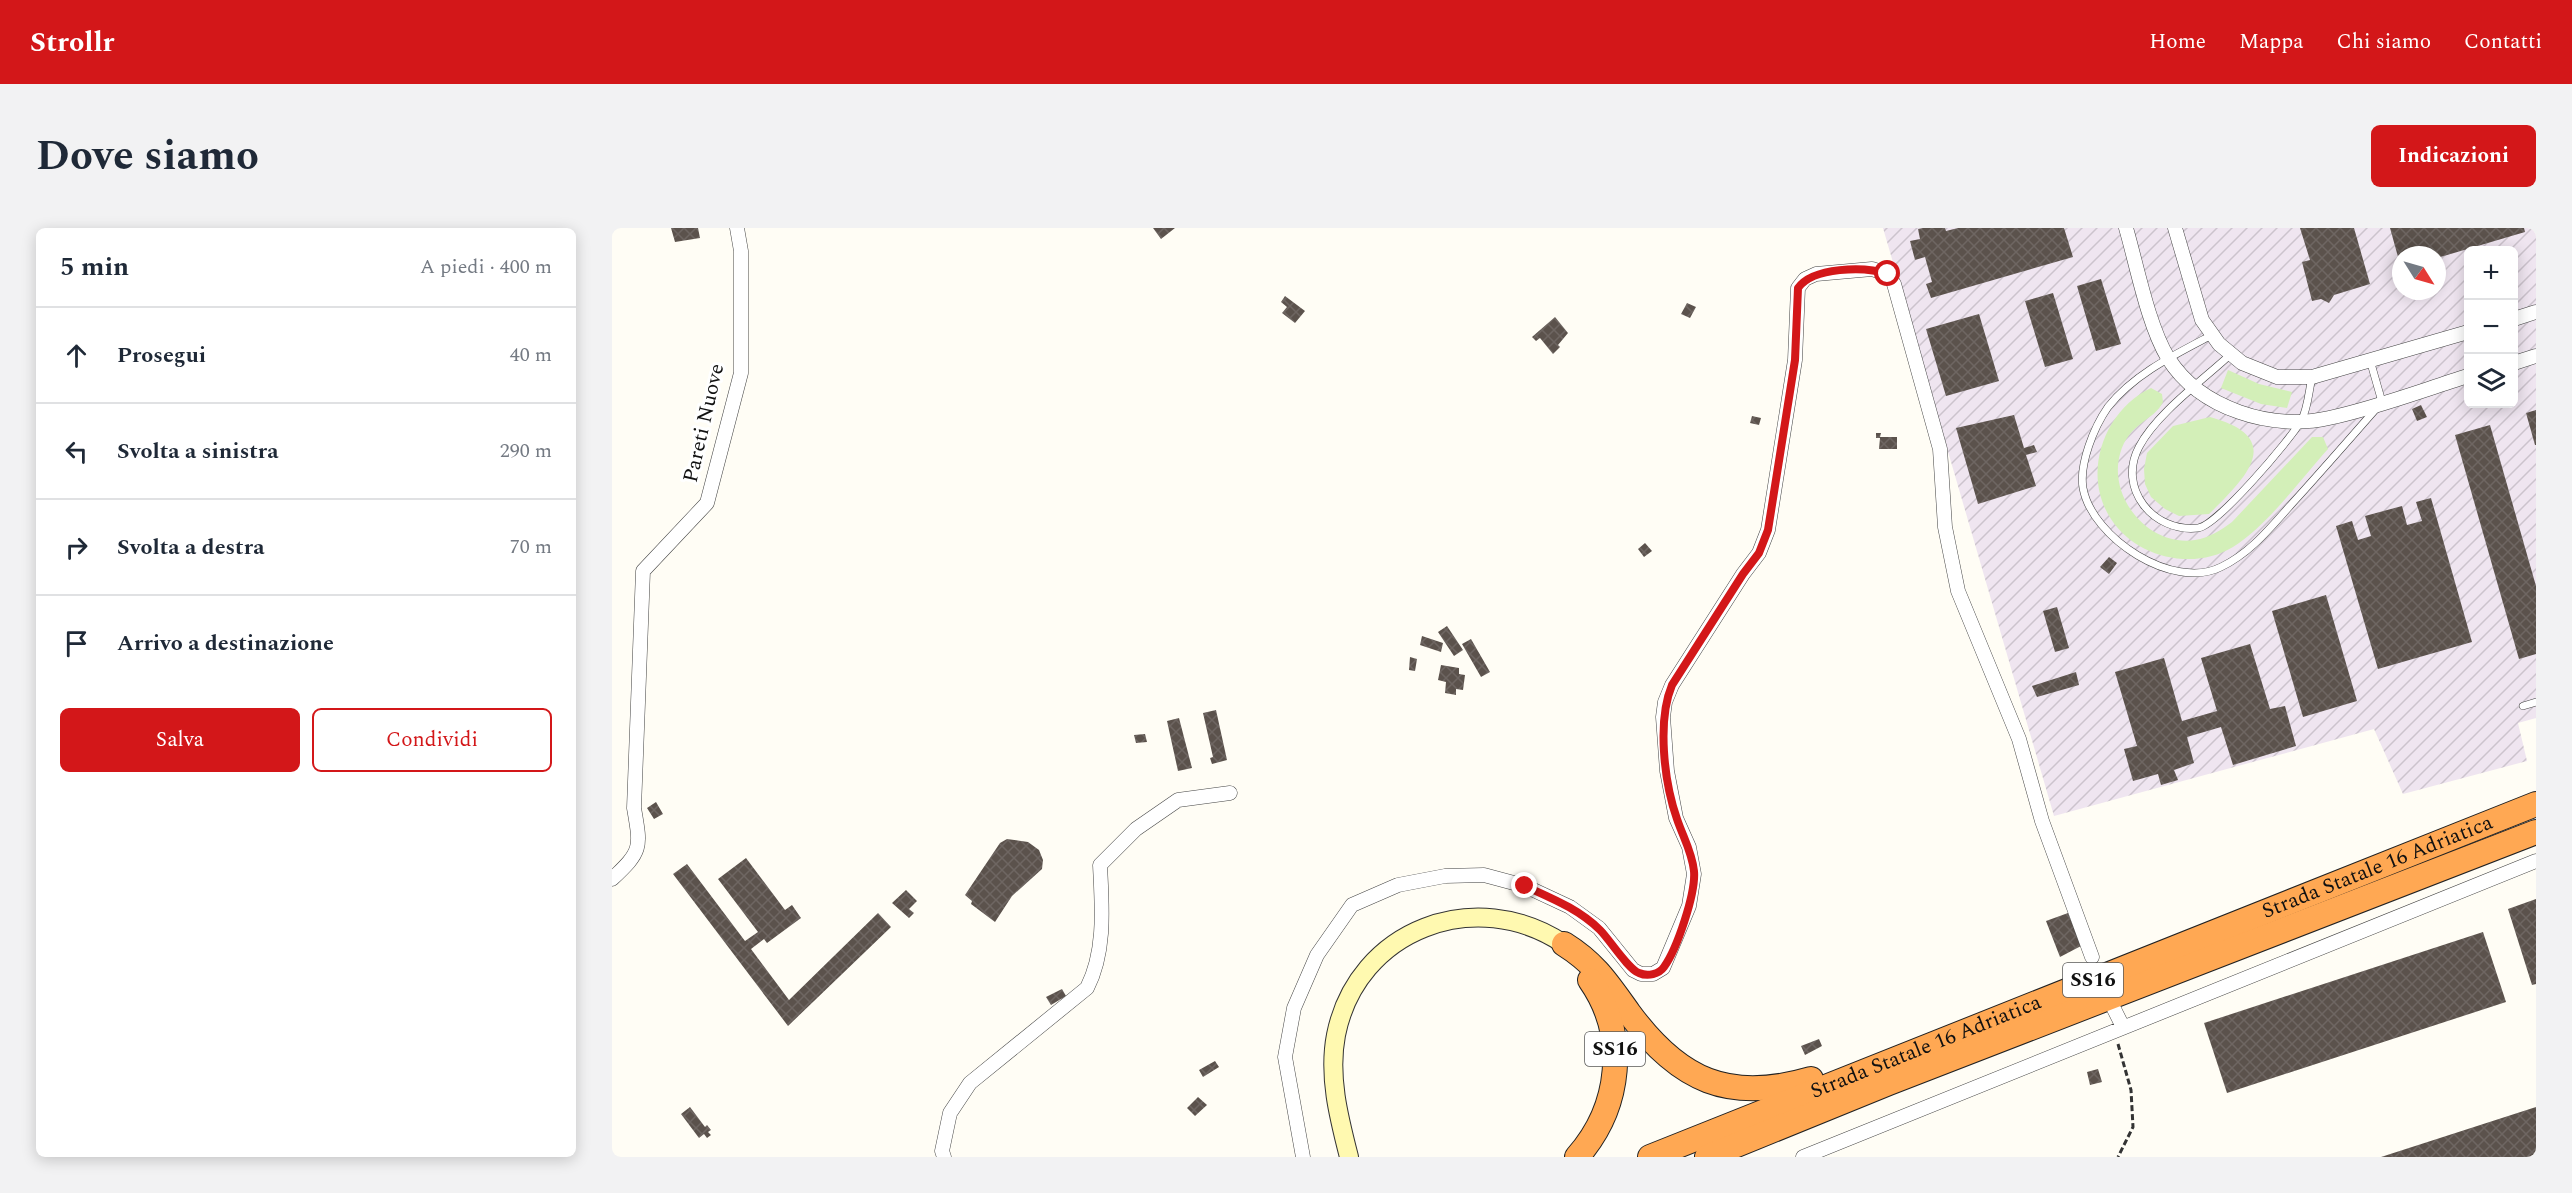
<!DOCTYPE html>
<html lang="it">
<head>
<meta charset="utf-8">
<style>
	:root { --surface:#fff; --page:#f2f2f3; --text:#1f2937; --muted:#747a83; --line:#e0e1e3; --accent:#d31719 }
	body { margin:0; font-family:Spectral,serif; background:var(--page); color:var(--text) }
	.controls { position:absolute; right:18px; top:18px; display:grid; overflow:hidden; border-radius:9px; box-shadow:0 3px 15px #0003 }
	.controls button { width:54px; height:54px; display:grid; place-items:center; padding:0; border:0; border-bottom:2px solid var(--line); background:var(--surface); color:var(--text); font:30px sans-serif }
	.compass { position:absolute; left:1780px; top:18px; width:54px; height:54px; border-radius:50%; background:var(--surface); box-shadow:0 3px 15px #0003; rotate:127deg }
	.stop { position:absolute; width:18px; height:18px; margin:-14px; border:4px solid #d31719; border-radius:50%; background:#fff }
	.stop.end { background:#d31719; border-color:#fff; box-shadow:0 2px 6px #0008 }
	.list { margin:0; padding:0; list-style:none }
	h2 { display:flex; justify-content:space-between; align-items:center; height:78px; margin:0; padding:0 24px; font-size:26px }
	h2 small { font-size:20px; font-weight:400; color:var(--muted) }
	.list li { display:grid; grid-template-columns:39px 1fr auto; gap:18px; align-items:center; box-sizing:border-box; height:96px; padding:0 24px; border-top:2px solid var(--line) }
	.list b { display:block; font-size:22px; white-space:nowrap }
	.list em { font-size:20px; font-style:normal; color:var(--muted) }
	.actions { display:flex; gap:12px; padding:18px 24px }
	.actions a { flex:1; padding:14px 0; border:2px solid var(--accent); border-radius:9px; text-align:center; font-size:21px; color:var(--accent) }
	.actions .main { background:var(--accent); color:#fff }
	.icon { flex:none; width:33px; height:33px; fill:none; stroke:currentColor; stroke-width:2; stroke-linecap:round; stroke-linejoin:round }
	.map { position:relative; flex:none; width:1924px; height:929px; overflow:hidden; border-radius:9px }
	header { display:flex; align-items:center; gap:36px; box-sizing:border-box; height:84px; padding:0 30px; background:var(--accent); color:#fff }
	header strong { font-size:28px }
	nav { display:flex; gap:33px; margin-inline-start:auto; font-size:21px }
	.intro { display:flex; align-items:center; justify-content:space-between; box-sizing:border-box; height:144px; padding:0 36px }
	h1 { margin:0; font-size:42px }
	.button { padding:15px 27px; border-radius:9px; background:var(--accent); color:#fff; font-size:21px; font-weight:700 }
	main { display:flex; gap:36px; padding:0 36px }
	aside { flex:1; background:var(--surface); border-radius:9px; box-shadow:0 3px 15px #0003 }
	.map>svg:first-child { display:block }
</style>
</head>
<body>
<header>
<strong>Strollr</strong>
<nav><a>Home</a><a>Mappa</a><a>Chi siamo</a><a>Contatti</a></nav>
</header>
<div class="intro"><h1>Dove siamo</h1><a class="button">Indicazioni</a></div>
<main>
<aside>
<h2>5 min<small>A piedi · 400 m</small></h2>
<ul class="list">
<li><svg class="icon" aria-label="ahead" viewBox="0 0 24 24"><path d="M12 20V5M6 11l6-6 6 6"/></svg><div><b>Prosegui</b></div><em>40 m</em></li>
<li><svg class="icon" aria-label="left" viewBox="0 0 24 24"><path d="M17 20v-9H6M10 6l-5 5 5 5"/></svg><div><b>Svolta a sinistra</b></div><em>290 m</em></li>
<li><svg class="icon" aria-label="right" viewBox="0 0 24 24"><path d="M7 20v-9h11M14 6l5 5-5 5"/></svg><div><b>Svolta a destra</b></div><em>70 m</em></li>
<li><svg class="icon" aria-label="arrive" viewBox="0 0 24 24"><path d="M6 21V4h12l-3 4 3 4H6"/></svg><div><b>Arrivo a destinazione</b></div></li>
</ul>
<div class="actions"><a class="main">Salva</a><a>Condividi</a></div>
</aside>
<div class="map">
<svg width="1924" height="929" viewBox="0 0 1924 929">
	<defs>
		<pattern id="industrial-furrows" width="10" height="10" patternUnits="userSpaceOnUse" patternTransform="scale(1.5)"><rect width="10" height="10" fill="#efe5f0"/><path d="M-1 1l2-2M0 10L10 0M9 11l2-2" fill="none" stroke="#ccc3cd"/></pattern>
		<pattern id="building-cross-hatch" width="8" height="8" patternUnits="userSpaceOnUse" patternTransform="scale(1.5)"><rect width="8" height="8" fill="#5b524c"/><path d="M0 0l8 8M0 8l8-8" fill="none" stroke="#6e6662"/></pattern>
	</defs>
	<rect width="100%" height="100%" fill="#fffdf5"/>
	<!-- industrial -->
	<path fill="url(#industrial-furrows)" fill-rule="evenodd" d="M1271,0H1924V490L1906,495L1915,533L1791,566L1762,501L1442,588ZM1856,22H1902V176H1856ZM1789,27H1825V63H1789Z"/>
	<!-- green -->
	<path fill="#d3efb8" d="M1616,142L1647,156L1680,164L1675,180L1649,176L1609,160Z
		M1539,160L1550,166L1551,174C1542,193 1517,194 1508,226C1496,269 1536,319 1583,312C1597,310 1609,302 1620,294L1700,209H1711L1716,221C1688,252 1656,297 1621,319C1582,343 1524,330 1499,291C1469,246 1492,182 1539,160Z
		M1598,189C1675,210 1634,250 1597,286L1567,288L1553,281L1539,269L1533,256L1532,241L1535,225L1561,198Z"/>
	<!-- building -->
	<path fill="url(#building-cross-hatch)" d="M59,0H86L88,10L63,14Z
		M541,0H563L549,11Z
		M1311,0H1333L1334,3L1346,0H1452L1461,29L1319,70L1314,56L1320,54L1313,29L1303,32L1298,13L1308,11L1306,1Z
		M1688,0H1742L1758,56L1722,67L1717,75L1709,71L1700,73L1690,34L1698,32Z
		M1778,0H1912L1913,4L1825,30V27H1789L1788,36Z
		M1489,51L1509,116L1484,123L1465,58Z
		M1441,65L1461,131L1433,139L1413,73Z
		M673,68L693,83L683,95L670,85L675,79L669,74Z
		M1075,75L1084,79L1078,90L1069,86Z
		M1367,86L1387,153L1334,168L1314,101Z
		M943,89L956,105L946,117L948,119L941,126L928,110L924,113L920,109Z
		M1809,177L1815,189L1805,193L1800,181Z
		M1924,182V217H1923L1914,185Z
		M1402,187L1412,220L1422,217L1425,224L1414,227L1424,258L1366,276L1344,200Z
		M1140,188L1149,190L1147,197L1138,195Z
		M1878,197L1924,358V426L1907,431L1843,207Z
		M1264,205H1269L1268,209H1285V221H1267L1268,210H1264Z
		M1819,270L1860,414L1766,441L1724,298L1740,293L1746,312L1759,308L1753,288L1790,278L1795,297L1810,293L1804,274Z
		M1033,315L1040,323L1032,329L1026,321Z
		M1497,329L1505,335L1497,346L1488,339Z
		M1714,367L1745,473L1691,489L1660,383Z
		M1445,379L1457,420L1443,424L1431,383Z
		M835,398L851,422L842,428L826,404Z
		M810,408L831,415L829,424L808,417Z
		M859,411L878,444L869,449L850,416Z
		M1638,416L1658,481L1673,478L1684,518L1621,537L1609,499L1575,509L1582,535L1562,542L1566,552L1549,557L1546,546L1521,553L1512,521L1525,518L1503,444L1552,430L1570,493L1605,483L1589,430Z
		M798,429L805,431L803,443L797,442Z
		M829,437L847,440V446L853,447L851,462L844,461V467L833,465L834,454L826,452Z
		M1464,444L1467,457L1425,469L1420,458Z
		M604,482L615,532L600,536L598,530L601,529L591,485Z
		M567,490L580,540L566,543L555,493Z
		M533,506L535,514L524,515L522,507Z
		M44,574L51,586L42,591L35,580Z
		M395,611L416,614L427,622L431,632L430,641L400,668L383,694L359,676L360,673L353,667L388,615Z
		M134,630L173,682L180,677L189,690L155,715L152,711L139,721L177,772L266,685L279,699L176,798L61,646L75,636L133,713L146,704L106,651Z
		M294,662L305,673L297,681L302,685L297,690L280,675Z
		M1924,671V756L1920,757L1896,681Z
		M1456,685L1469,718L1448,729L1434,693Z
		M1871,704L1894,774L1615,865L1592,795Z
		M450,761L454,768L439,777L434,769Z
		M1207,811L1210,818L1193,827L1189,818Z
		M603,833L607,839L591,849L587,842Z
		M1486,841L1490,854L1478,857L1475,844Z
		M586,869L595,877L583,888L575,880Z
		M78,879L93,899L95,897L99,902L96,904L99,907L95,910L92,906L87,910L69,886Z
		M1924,879V929H1769Z"/>
	<g fill="none" stroke-linecap="round" stroke-linejoin="round">
		<!-- lane casing -->
		<g stroke="#444" stroke-width="8">
			<path id="lane" d="M1600,107C1564,126 1522,146 1496,179C1482,199 1467,236 1471,260C1480,310 1561,363 1609,339C1641,324 1662,295 1686,269C1714,238 1742,206 1770,174L1758,132
				M1619,126C1591,152 1544,186 1527,219C1505,260 1541,305 1586,300C1605,298 1678,212 1689,193C1696,181 1697,162 1700,149
				M1911,478L1924,474"/>
		</g>
		<!-- street casing -->
		<g stroke="#444" stroke-width="15">
			<path id="street" d="M1514,0C1525,38 1536,97 1556,130C1588,181 1660,203 1717,190C1764,180 1811,162 1856,148
				M1563,0L1590,92L1607,116L1630,135L1665,149H1700L1856,104
				M1902,91L1924,84
				M1902,135L1924,128
				M0,651C30,623 29,620 22,580L31,343L95,275L129,145V23L125,0
				M1502,781L1511,799
				M332,929L330,923L338,885L358,855L475,760C494,723 490,678 488,637L524,601L566,572L618,565
				M691,929L673,829L682,780L705,727L740,677L786,657L833,648L872,647L913,658L958,679L987,700L1021,742L1029,746H1041L1051,740L1077,678L1082,646L1077,619L1064,590L1055,543L1051,489L1053,474L1060,457L1131,346L1147,325L1156,302L1183,132L1186,60L1193,51L1204,46L1260,41L1276,46L1282,56L1328,221L1333,299L1346,363L1407,511L1430,593L1480,729
				M1191,929L1924,633"/>
		</g>
		<!-- secondary casing -->
		<g stroke="#333" stroke-width="20">
			<path id="secondary" d="M737,929C727,890 716,848 724,807C745,701 864,657 952,716"/>
		</g>
		<!-- highway casing -->
		<g stroke="#222" stroke-width="26">
			<g id="highway">
				<path d="M952,716C984,736 996,756 1017,785C1067,853 1117,875 1199,851"/>
				<path d="M965,929C1009,879 1017,808 978,752"/>
				<path id="s1" d="M1038,929L1924,576"/>
				<path d="M1095,929L1277,855L1924,604"/>
			</g>
		</g>
		<!-- path -->
		<path stroke="#333" stroke-width="3" stroke-dasharray="6 3" stroke-linecap="butt" d="M1506,816L1519,862L1521,899L1506,929"/>
		<!-- lane -->
		<use href="#lane" stroke="#fff" stroke-width="7"/>
		<!-- street -->
		<use href="#street" stroke="#fff" stroke-width="14"/>
		<!-- secondary -->
		<use href="#secondary" stroke="#fff9b0" stroke-width="18"/>
		<!-- highway -->
		<use href="#highway" stroke="#ffa853" stroke-width="24"/>
	</g>
	<g fill="none" stroke-linecap="round" stroke-linejoin="round">
		<!-- route -->
		<path stroke="#d31719" stroke-width="8" d="M913,658C939,670 967,681 988,702C998,712 1016,741 1027,745C1036,749 1047,746 1052,739C1065,721 1084,665 1082,643C1080,624 1071,609 1065,591C1052,554 1045,493 1060,457L1131,346L1147,325L1156,302L1183,132L1186,60C1201,39 1252,38 1276,46"/>
	</g>
	<g text-anchor="middle" dominant-baseline="central" stroke-width="6" stroke-linejoin="round" paint-order="stroke">
		<!-- shield labels -->
		<g fill="#fff" stroke="#585858" stroke-width="1.5">
			<rect x="1451" y="735" width="60" height="34" rx="4.5"/>
			<rect x="973" y="804" width="60" height="34" rx="4.5"/>
		</g>
		<g font-size="20" font-weight="bold" fill="#111">
			<text x="1481" y="752">SS16</text>
			<text x="1003" y="821">SS16</text>
		</g>
		<!-- street labels -->
		<g font-size="21" fill="#111" stroke="#fff">
			<text transform="translate(92 195) rotate(-77)">Pareti Nuove</text>
			<text stroke="none"><textPath href="#s1" startOffset="783">Strada Statale 16 Adriatica</textPath></text>
			<text stroke="none"><textPath href="#s1" startOffset="297">Strada Statale 16 Adriatica</textPath></text>
		</g>
	</g>
</svg>
<div class="controls">
<button>+</button>
<button>−</button>
<button><svg class="icon" aria-label="layers" viewBox="0 0 24 24"><path d="M12 4l9 5-9 5-9-5zM3 14l9 5 9-5"/></svg></button>
</div>
<svg class="compass" viewBox="-18 -18 36 36"><path d="M0-13l5 13h-10z" fill="#e53935"/><path d="M0 13l5-13h-10z" fill="#747a83"/></svg>
<div class="stop" style="left:1276px;top:46px"></div>
<div class="stop end" style="left:913px;top:658px"></div>
</div>
</main>
</body>
</html>
